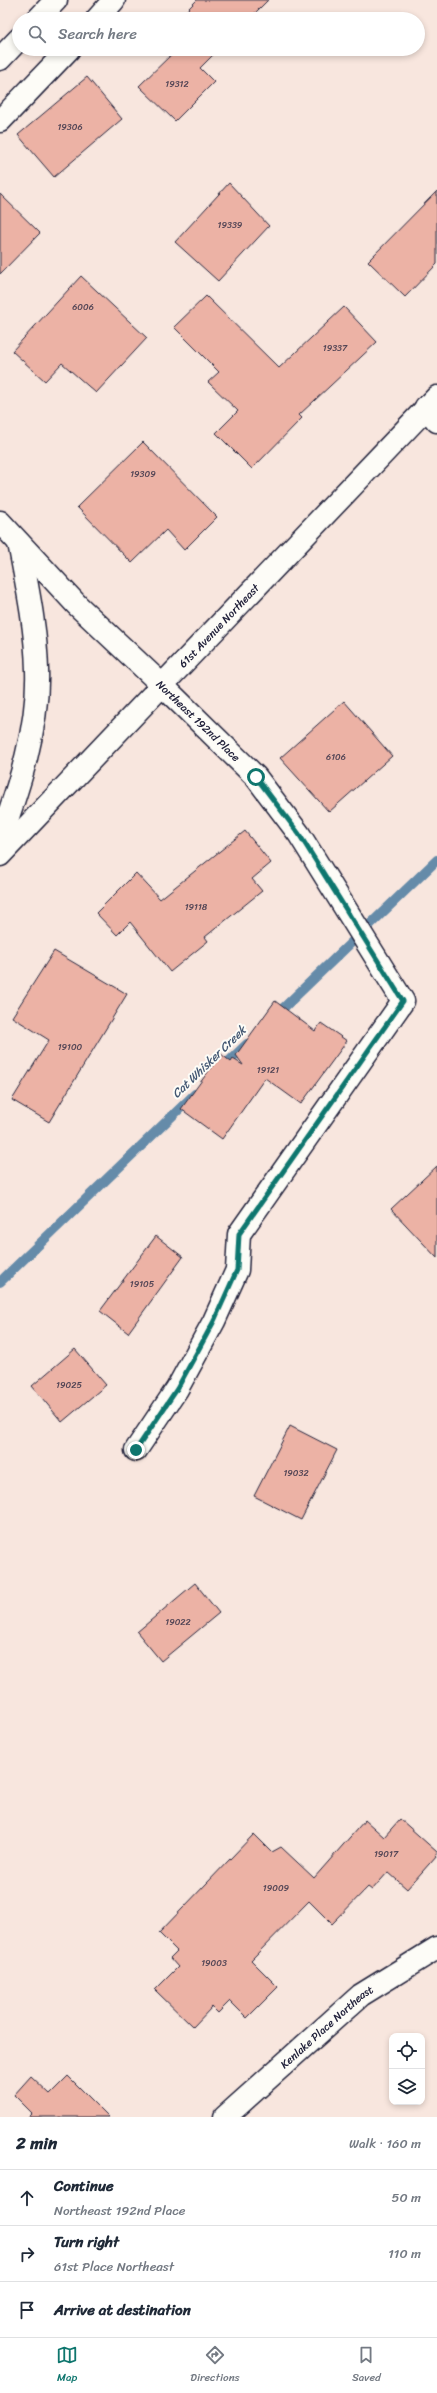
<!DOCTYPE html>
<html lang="en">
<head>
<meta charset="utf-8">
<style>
	:root { --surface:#fff; --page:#f2f2f3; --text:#1f2937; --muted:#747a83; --line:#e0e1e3; --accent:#0f766e }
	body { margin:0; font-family:Sriracha,sans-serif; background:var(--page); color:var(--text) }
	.controls { position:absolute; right:12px; bottom:12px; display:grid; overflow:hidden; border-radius:8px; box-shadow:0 2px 6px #0003 }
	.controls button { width:36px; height:36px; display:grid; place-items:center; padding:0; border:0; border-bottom:1px solid var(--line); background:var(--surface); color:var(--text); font:20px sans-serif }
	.stop { position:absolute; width:12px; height:12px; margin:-9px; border:3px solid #0f766e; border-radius:50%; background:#fff }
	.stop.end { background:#0f766e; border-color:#fff; box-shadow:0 1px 4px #0008 }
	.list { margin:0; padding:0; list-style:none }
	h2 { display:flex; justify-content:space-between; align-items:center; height:52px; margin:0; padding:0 16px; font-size:17px }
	h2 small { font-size:13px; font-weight:400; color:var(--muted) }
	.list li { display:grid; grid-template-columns:26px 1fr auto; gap:12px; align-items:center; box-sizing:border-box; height:56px; padding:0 16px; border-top:1px solid var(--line) }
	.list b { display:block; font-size:15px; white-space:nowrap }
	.list p { margin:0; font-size:13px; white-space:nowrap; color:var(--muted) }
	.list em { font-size:13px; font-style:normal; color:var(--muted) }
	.icon { flex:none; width:22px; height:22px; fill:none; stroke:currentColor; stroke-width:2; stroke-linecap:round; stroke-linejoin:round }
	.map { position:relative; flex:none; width:437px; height:2117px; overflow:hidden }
	.search { position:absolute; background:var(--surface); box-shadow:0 2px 6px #0003; left:12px; right:12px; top:12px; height:44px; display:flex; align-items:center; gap:10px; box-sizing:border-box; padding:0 14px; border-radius:22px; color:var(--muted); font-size:15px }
	.sheet { height:220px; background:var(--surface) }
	nav { display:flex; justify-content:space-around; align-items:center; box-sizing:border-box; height:56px; border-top:1px solid var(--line); background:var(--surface); font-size:11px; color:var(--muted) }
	nav a { display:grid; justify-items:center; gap:2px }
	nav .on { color:var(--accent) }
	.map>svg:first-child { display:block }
</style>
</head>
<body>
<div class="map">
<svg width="437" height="2117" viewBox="0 0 437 2117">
	<rect width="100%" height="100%" fill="#f8e6de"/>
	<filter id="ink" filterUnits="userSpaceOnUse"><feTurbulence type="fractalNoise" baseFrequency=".025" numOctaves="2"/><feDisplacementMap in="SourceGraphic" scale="8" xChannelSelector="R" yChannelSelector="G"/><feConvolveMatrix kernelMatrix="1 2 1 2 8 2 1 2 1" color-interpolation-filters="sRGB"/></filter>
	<g filter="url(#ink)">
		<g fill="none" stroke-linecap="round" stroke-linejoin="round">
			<!-- stream -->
			<path stroke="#658ba9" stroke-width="10" d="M274,1017L437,860
				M220,1070L247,1044
				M0,1282L195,1094"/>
		</g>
		<!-- building -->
		<path fill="#ecb2a5" stroke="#22223b" d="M197,0H268L249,19H178Z
			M171,49H219L200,68L214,82L175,121L139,86L174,52Z
			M87,77L122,119L54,177L18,135Z
			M229,183L269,226L218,281L175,242Z
			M437,191V264L405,297L368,261Z
			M0,194L40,233L0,274Z
			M81,276L147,338L96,393L62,363L45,381L12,351Z
			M206,296L279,368L344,307L377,342L299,415L302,418L252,469L216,433L238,411L208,382L219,372L174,327Z
			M143,442L217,517L184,550L166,530L132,563L77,507Z
			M344,701L392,756L329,812L280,758Z
			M245,831L271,863L252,879L262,891L205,937L208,941L170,972L130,922L117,935L96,913L136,873L160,899Z
			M54,951L127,994L49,1122L12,1100L49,1040L12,1017Z
			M275,1001L315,1031L321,1023L347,1041L301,1104L265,1078L222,1139L181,1109L221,1054L231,1062L233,1059L243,1065L236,1055Z
			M437,1166V1258L391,1209Z
			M156,1236L183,1257L128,1333L100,1311Z
			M75,1349L106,1385L62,1422L32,1386Z
			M290,1426L337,1450L301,1520L254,1496Z
			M195,1583L219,1613L161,1661L137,1632Z
			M400,1819L437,1852V1855L407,1889L388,1872L372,1890L368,1887L332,1924L309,1901L251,1960L278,1987L247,2018L230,2001L218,2013L212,2007L193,2027L155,1990L178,1967L170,1958L177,1951L159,1933L254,1834L272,1852L281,1847L314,1878L365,1820L384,1837Z
			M31,2076L50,2094L68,2076L109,2117H28L32,2113L14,2095Z"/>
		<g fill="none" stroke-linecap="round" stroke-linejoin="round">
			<!-- street casing -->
			<g stroke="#22223b" stroke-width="25">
				<g id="street">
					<path d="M38,19L56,0"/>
					<path d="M97,19L114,0"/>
					<path d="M0,59L19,39"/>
					<path d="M0,121L69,49"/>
					<path d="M426,407L437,421"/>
					<path d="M136,1450L177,1389L214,1321L237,1270L239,1234L403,1001L299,834L256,777L161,684"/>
					<path id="s1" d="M225,2117L361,1995L437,1948"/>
				</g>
			</g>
			<!-- secondary casing -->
			<g stroke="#22223b" stroke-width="25">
				<g id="secondary">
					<path d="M0,522L77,605L161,684"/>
					<path d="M0,840C19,786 39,728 37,670C36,628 27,585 19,543"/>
					<path id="s2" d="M0,855L437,397"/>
				</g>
			</g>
			<!-- street -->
			<use href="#street" stroke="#fdfcf7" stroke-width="22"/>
			<!-- secondary -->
			<use href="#secondary" stroke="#fdfcf7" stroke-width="22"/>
		</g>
	</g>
	<g fill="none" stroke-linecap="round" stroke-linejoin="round" filter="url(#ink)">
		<!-- route -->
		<path stroke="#0f766e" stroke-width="5" d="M136,1450L177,1389L214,1321L237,1270L239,1234L403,1001L299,834L256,777"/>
	</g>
	<g text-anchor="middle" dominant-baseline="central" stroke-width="4" stroke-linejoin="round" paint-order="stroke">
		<!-- number labels -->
		<g font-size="9" fill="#544656">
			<text x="177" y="84">19312</text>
			<text x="70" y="127">19306</text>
			<text x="230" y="225">19339</text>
			<text x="83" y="307">6006</text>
			<text x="335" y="348">19337</text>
			<text x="143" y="474">19309</text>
			<text x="336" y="757">6106</text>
			<text x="196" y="907">19118</text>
			<text x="70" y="1047">19100</text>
			<text x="268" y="1070">19121</text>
			<text x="142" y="1284">19105</text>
			<text x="69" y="1385">19025</text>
			<text x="296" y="1473">19032</text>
			<text x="178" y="1622">19022</text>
			<text x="386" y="1854">19017</text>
			<text x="276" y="1888">19009</text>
			<text x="214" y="1963">19003</text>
		</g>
		<!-- street labels -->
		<g font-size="11" fill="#22223b" stroke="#fdfcf7">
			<text stroke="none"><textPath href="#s2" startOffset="317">61st Avenue Northeast</textPath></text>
			<text transform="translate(198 721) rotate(44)">Northeast 192nd Place</text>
			<text stroke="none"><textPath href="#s1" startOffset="136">Kenlake Place Northeast</textPath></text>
		</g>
		<!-- water labels -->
		<g font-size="12" font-style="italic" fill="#435772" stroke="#fdfcf7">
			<text transform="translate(209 1062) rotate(-44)">Cat Whisker Creek</text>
		</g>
	</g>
</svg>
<div class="controls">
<button><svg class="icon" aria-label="locate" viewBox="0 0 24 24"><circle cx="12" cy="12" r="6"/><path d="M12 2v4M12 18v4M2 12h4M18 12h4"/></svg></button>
<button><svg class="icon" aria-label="layers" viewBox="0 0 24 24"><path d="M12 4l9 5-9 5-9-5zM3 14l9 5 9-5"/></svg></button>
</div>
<div class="stop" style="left:256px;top:777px"></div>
<div class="stop end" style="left:136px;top:1450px"></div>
<div class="search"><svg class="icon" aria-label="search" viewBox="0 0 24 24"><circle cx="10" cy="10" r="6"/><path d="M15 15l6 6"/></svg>Search here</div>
</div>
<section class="sheet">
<h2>2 min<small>Walk · 160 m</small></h2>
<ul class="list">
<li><svg class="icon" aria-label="ahead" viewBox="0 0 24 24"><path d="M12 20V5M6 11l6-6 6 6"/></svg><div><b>Continue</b><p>Northeast 192nd Place</p></div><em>50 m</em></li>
<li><svg class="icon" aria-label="right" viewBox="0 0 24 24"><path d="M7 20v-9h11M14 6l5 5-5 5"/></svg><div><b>Turn right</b><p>61st Place Northeast</p></div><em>110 m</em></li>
<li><svg class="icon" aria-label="arrive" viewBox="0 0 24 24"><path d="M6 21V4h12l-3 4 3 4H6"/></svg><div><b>Arrive at destination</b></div></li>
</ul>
</section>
<nav>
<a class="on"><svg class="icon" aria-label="map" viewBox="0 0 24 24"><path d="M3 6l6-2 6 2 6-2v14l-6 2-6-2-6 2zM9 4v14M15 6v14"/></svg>Map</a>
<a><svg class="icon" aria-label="directions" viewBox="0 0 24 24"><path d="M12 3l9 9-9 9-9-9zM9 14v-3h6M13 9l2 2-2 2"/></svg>Directions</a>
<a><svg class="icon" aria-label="saved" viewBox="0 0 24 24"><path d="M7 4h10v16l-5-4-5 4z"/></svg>Saved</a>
</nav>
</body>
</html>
